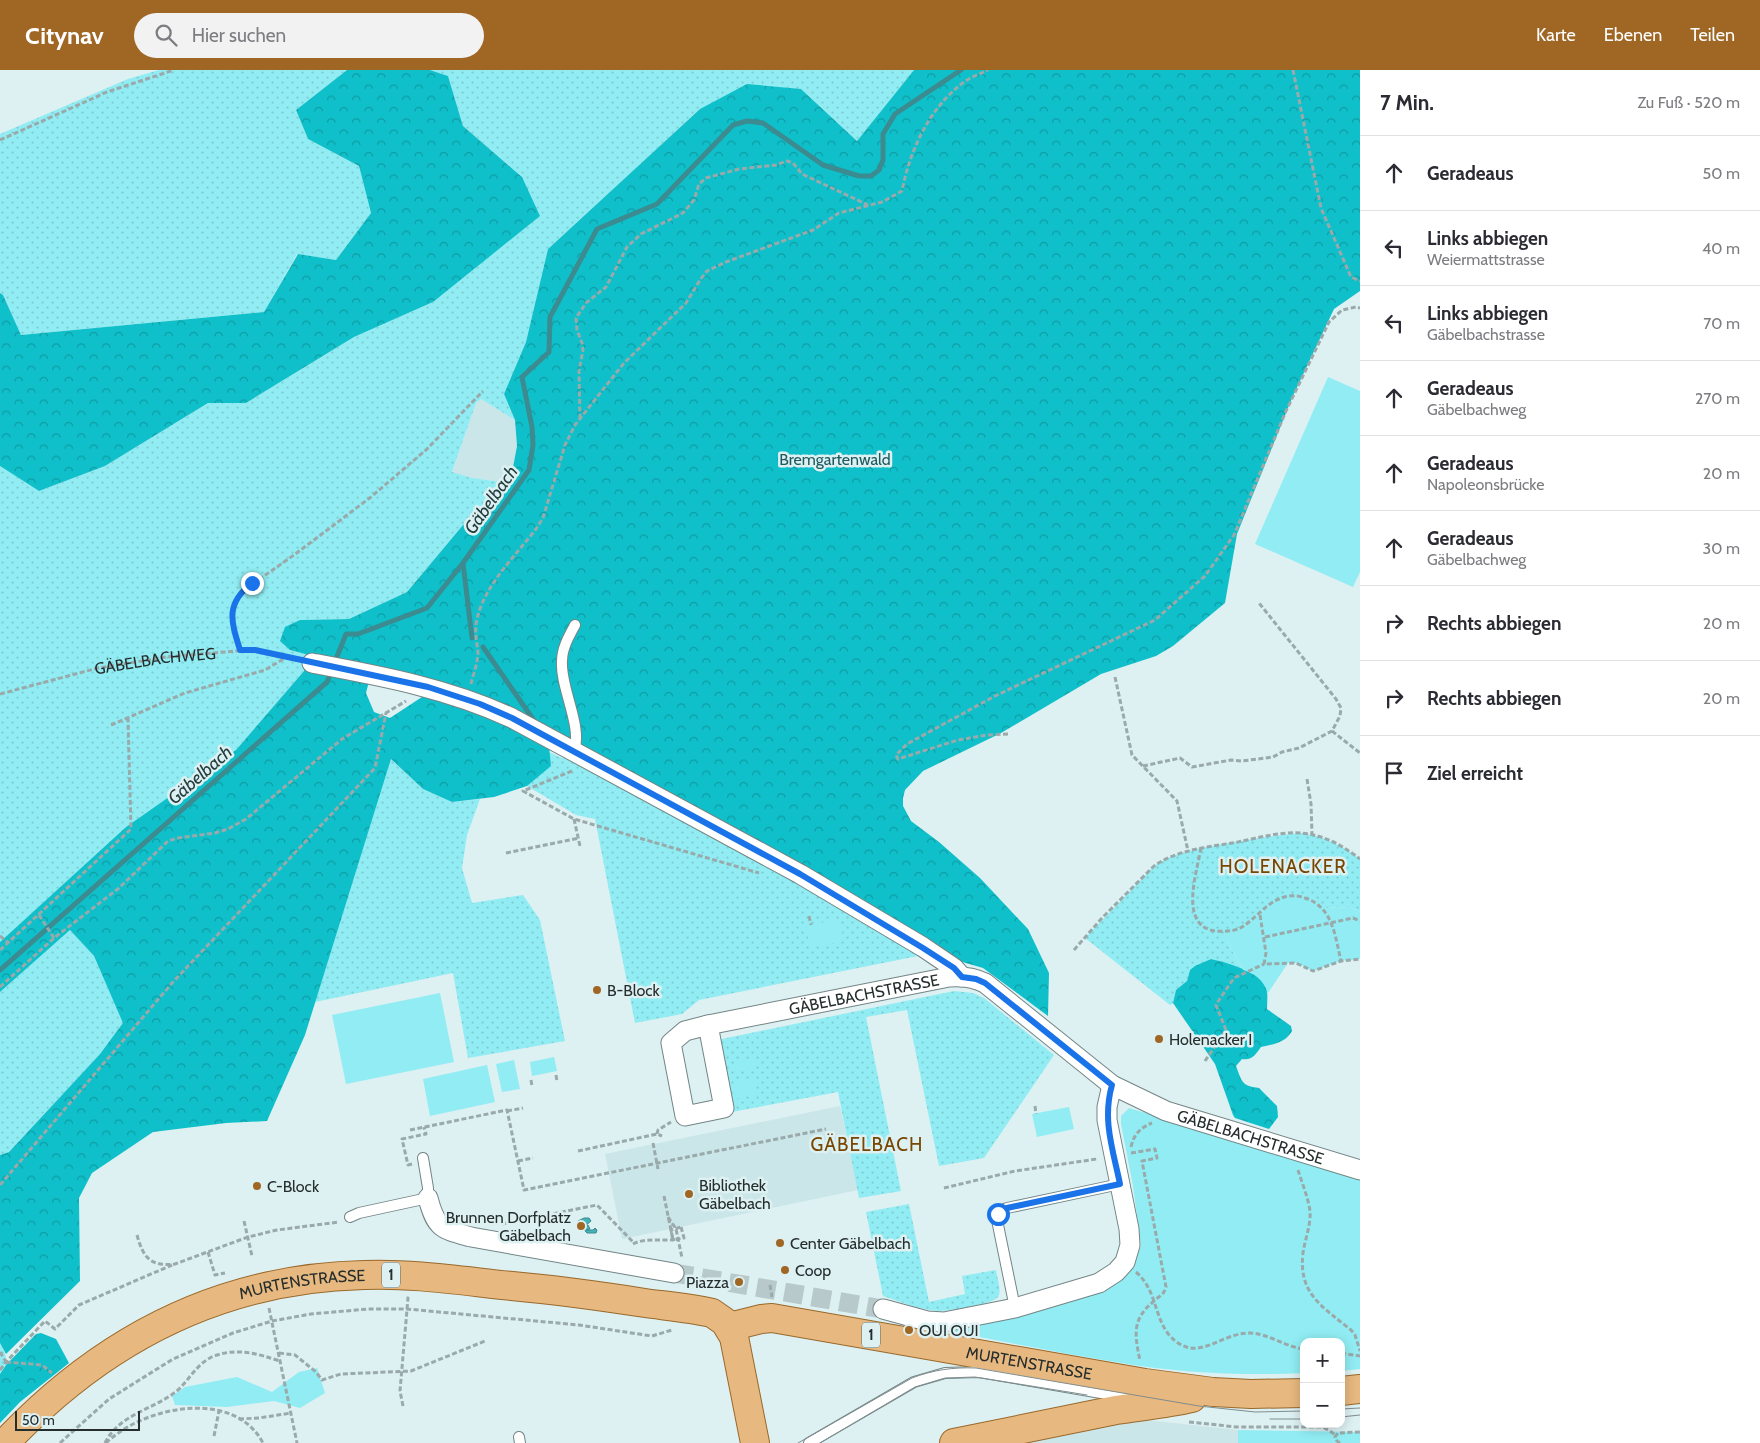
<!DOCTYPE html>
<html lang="de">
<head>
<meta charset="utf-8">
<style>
	:root { --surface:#fff; --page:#f2f2f3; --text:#2b2b33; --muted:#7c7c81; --line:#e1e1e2; --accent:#9f6624 }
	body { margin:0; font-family:Cabin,sans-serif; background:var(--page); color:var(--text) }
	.controls { position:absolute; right:15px; bottom:15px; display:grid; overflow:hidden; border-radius:10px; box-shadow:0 2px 12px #0003 }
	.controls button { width:45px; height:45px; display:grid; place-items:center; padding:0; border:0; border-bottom:1px solid var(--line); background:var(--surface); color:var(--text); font:25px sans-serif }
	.scale { position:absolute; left:15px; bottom:12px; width:125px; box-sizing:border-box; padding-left:5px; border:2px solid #252d2d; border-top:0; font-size:14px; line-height:18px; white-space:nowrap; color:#252d2d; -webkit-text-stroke:4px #ddf0f2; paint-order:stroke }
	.stop { position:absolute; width:15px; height:15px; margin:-11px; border:4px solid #1a73e8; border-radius:50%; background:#fff }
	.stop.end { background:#1a73e8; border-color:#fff; box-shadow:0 1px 5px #0008 }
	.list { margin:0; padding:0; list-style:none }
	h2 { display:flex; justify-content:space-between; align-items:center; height:65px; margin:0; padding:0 20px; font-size:21px }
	h2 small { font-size:16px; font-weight:400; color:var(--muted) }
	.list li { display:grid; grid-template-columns:32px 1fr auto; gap:15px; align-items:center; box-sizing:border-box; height:75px; padding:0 20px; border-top:1px solid var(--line) }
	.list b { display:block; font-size:19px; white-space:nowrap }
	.list p { margin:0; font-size:16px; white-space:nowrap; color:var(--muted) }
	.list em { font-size:16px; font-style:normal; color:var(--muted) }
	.icon { flex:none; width:28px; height:28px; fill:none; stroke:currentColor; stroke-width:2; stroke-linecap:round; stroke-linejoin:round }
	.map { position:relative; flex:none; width:1360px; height:1373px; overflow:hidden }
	header { display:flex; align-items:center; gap:30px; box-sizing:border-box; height:70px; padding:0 25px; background:var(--accent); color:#fff }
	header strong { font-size:24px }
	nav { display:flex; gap:28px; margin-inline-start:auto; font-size:18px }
	.search { width:350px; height:45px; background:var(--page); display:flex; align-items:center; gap:12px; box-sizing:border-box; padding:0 18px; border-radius:28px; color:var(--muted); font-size:19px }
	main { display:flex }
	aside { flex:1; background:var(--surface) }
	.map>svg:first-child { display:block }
</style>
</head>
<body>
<header>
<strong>Citynav</strong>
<div class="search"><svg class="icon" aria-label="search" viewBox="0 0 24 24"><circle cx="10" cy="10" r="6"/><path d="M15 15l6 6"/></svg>Hier suchen</div>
<nav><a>Karte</a><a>Ebenen</a><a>Teilen</a></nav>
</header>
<main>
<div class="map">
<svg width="1360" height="1373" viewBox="0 0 1360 1373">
	<defs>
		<pattern id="grass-dots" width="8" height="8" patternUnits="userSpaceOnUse" patternTransform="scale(1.25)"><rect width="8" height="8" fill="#91edf3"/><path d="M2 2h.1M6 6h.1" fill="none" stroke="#7dccd1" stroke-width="1.8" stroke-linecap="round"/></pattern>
		<pattern id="forest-crowns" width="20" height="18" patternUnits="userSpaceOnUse" patternTransform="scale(1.25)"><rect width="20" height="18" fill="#0fc0ca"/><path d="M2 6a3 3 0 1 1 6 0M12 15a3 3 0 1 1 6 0" fill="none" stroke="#0e9ca4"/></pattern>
		<pattern id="water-waves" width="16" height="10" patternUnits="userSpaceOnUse" patternTransform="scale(1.25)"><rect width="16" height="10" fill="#45b3ba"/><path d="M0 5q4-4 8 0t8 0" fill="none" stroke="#399298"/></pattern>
	</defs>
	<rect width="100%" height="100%" fill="#ddf0f2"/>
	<!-- built -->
	<path fill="#cae6e8" d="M481,329L515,350L517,376L510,413L472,408L452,403L476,333Z
		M840,1036L858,1120L622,1169L605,1084Z
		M1137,1349L1238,1360V1373H1018Z"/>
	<!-- grass -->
	<path fill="url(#grass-dots)" d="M159,0H347L296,40L308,69L359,96L371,143L336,190L297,184L264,242L21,265L3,225L0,223V64L128,9Z
		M430,0H914L857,71L801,19L700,39L548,179L526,272L504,324L515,350L481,329L476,333L452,402L472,408L510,413L463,455L407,522L349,549L300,550L290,580L309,585L304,601L236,680L126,757L0,872V396L39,421L105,396L208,333H246L354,267L433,232L522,107L463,56L448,6Z
		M549,682L562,688L572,687L918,881V886L699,930L682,944L635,953L595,749L576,745L527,716L550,696Z
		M391,689L423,719L452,732L480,729L467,765L462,798L472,833L523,825L540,850L565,971L468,988L453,903L315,932Z
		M1301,763C1323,766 1342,775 1360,789V842L1349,837L1323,838L1313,830L1268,836L1250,852L1226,869L1243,900L1211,889L1190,900L1187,911L1176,920L1173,933L1170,935L1085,868L1154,796C1175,781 1203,778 1228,773C1252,769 1276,765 1301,763Z
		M70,860L94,886L124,953L100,984L9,1082L0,1085V922Z
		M954,921L973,923L984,928L1054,985L984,1088L939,1096L907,940L866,947L901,1121L859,1128L838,1022L732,1042L717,970Z
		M909,1134L929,1232L965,1224L962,1206L996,1200C997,1208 1002,1220 998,1227C994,1234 948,1241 939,1241C920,1240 901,1232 883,1226L866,1142Z
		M0,1273C7,1286 9,1291 0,1304Z"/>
	<!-- forest -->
	<path fill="url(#forest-crowns)" d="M347,0H430L448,6L463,56L522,107L540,146L433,232L354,267L246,333H208L105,396L39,421L0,396V223L3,225L21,265L264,242L298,184L336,190L371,143L359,96L308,69L296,40Z
		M914,0H1360V221L1334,239L1292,328L1237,464L1225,533L1173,576L1156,586L1101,604L1001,663L923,701L905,720L903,728V736L911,751L939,772L980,808L1028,859L1049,903L1048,946L983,898L952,889L516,640C468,617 425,607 373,596L366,623L374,642L390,648L425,625L476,641L549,676L551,696L527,716L494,727L452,732L423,719L391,689L305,965L267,1051L226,1053L153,1062L92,1103L79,1128L80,1211L6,1284L0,1273V1085L9,1082L100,984L123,953L94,886L70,860L0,922V872L126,757L236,680L304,601L309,585L290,580L280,571L285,557L300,550L349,549L407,522L463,455L510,413L517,376L515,350L504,324L526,272L548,179L700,39L747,14L801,19L857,71Z
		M1211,889C1225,892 1256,901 1264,913C1269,921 1267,930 1267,939L1291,956L1292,961C1285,973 1274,974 1261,977C1256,984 1252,991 1242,989L1236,996C1242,1012 1242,1016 1259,1018L1277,1036L1278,1047L1269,1059L1235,1048L1233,1045L1215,994L1173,933L1176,920L1187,911L1190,900L1195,896Z
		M41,1263L56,1269L69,1293L20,1332L0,1353V1304L6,1295L36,1264Z"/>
	<!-- park -->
	<path fill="#91edf3" d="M1328,307L1360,321V502L1353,517L1255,474Z
		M1289,826L1302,827L1313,830L1323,838L1349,837L1360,842V889L1341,891L1313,901L1296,893H1288L1268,923C1263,910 1256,904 1243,900L1226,869L1225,862L1240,858L1250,852L1277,829Z
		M839,849L844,871L810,878L806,856Z
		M440,923L454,992L346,1014L332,945Z
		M554,987L557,1001L532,1006L530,992Z
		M755,989L757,997L735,1001L734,993Z
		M514,990L520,1019L502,1022L496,994Z
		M487,995L495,1032L430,1046L423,1009Z
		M753,1009L756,1024L734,1029L731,1014Z
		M1069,1037L1074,1059L1037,1067L1032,1044Z
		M1129,1038L1360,1107V1299L1341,1301V1272H1304V1303C1243,1306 1181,1303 1121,1293C1064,1284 1006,1272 949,1261L1028,1243L1118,1211L1135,1191L1141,1176L1133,1116L1121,1054V1046Z
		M317,1298L325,1323L300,1338L274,1331L227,1337L175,1335L172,1326L185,1317L237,1307L272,1322L299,1302Z
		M1238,1360L1360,1362V1373H1238Z"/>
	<!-- water -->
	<path fill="url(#water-waves)" stroke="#3b8b90" d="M584,1148H589L591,1151L584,1157L588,1155L590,1159L588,1160L585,1159V1160H593L595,1158L597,1160L596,1163H587L583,1159H578V1151Z"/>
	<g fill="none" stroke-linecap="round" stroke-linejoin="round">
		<!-- stream -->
		<path stroke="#3b8b90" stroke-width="5" d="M463,493L472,568
			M483,577L535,652
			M334,594L346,564H358L427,538L463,493L529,400L533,375L532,357L522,307L549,282L550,247L597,159L657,134L733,55L747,51L763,53L823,95L859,106H871L879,100L883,90V64L895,44L961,0
			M0,900L327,612L331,602"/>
		<!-- minor-tunnel -->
		<path stroke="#b8c9cb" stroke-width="19" stroke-dasharray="19 9" stroke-linecap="butt" d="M674,1203L883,1239"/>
		<!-- service casing -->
		<g stroke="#738586" stroke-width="12">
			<path id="service" d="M574,682C583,656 560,618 562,591C562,578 569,566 575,555
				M350,1147L359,1143L428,1128V1118L423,1088
				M1015,1238L997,1150L1000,1141L1007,1138L1120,1114
				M519,1367L520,1373
				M809,1373L914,1312L945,1303L979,1302L1130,1328"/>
		</g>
		<!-- minor casing -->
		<g stroke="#738586" stroke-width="21">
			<g id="minor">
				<path d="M312,593C381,606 447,618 512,648L800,804L923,877L954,898L962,907"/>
				<path id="s2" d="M708,955L949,907C962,906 973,907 985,913L1112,1015L1166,1041L1360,1100"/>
				<path d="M708,955L724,1038L685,1046L671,973L685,961Z"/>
				<path d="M428,1128C436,1159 442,1159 471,1167L674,1203"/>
				<path d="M883,1239L927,1251L944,1252L1015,1238L1099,1213L1116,1202L1125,1192L1130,1175L1129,1159L1107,1050V1037L1112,1015"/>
			</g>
		</g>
		<!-- primary casing -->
		<g stroke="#99682a" stroke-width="30">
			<g id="primary">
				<path id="s3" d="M729,1257L761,1249L772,1248L1145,1313L1213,1322L1251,1324L1304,1323"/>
				<path d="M1341,1321L1360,1319"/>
				<path id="s4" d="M5,1373C102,1270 220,1208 364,1205C413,1203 463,1211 512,1216C556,1220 600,1226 645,1233C667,1236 690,1238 712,1243L725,1252L734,1267L755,1373"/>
				<path d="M954,1373C1008,1362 1062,1351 1116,1340C1142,1336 1167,1334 1192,1328"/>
			</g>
		</g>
		<!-- path -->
		<g stroke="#9aa9aa" stroke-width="3" stroke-dasharray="5 2.5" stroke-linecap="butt">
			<path d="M1293,0L1321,138L1351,207L1360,211"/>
			<path d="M0,70L107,22L174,0"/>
			<path d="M580,349L579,301L583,280L582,273L577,260L576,248L586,233L606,217L627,177L641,164L683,143L694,130L699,114L706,108L739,99L776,95L787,91L793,93L802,104L868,135"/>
			<path d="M240,580L232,553V543L234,535L244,520L294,485L371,427L427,379L483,321"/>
			<path d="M1115,607L1132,685L1177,731L1188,781"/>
			<path d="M471,614C473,604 478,593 478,583C477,571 474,561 477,549C484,516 516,485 536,459L543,448L565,375L575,355L624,293L686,233L700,210L707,201L726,192L813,160L839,143L882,132L902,121C910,80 929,38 964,12C971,7 980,4 988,0"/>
			<path id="s1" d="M0,624L98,598L166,587L248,580L296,590"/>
			<path d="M111,655L185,623L265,600L285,588"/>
			<path d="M1332,661L1360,683"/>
			<path d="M1008,664L987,665L958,670L898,689L896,685L907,674L995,626L1155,550L1205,506L1234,465L1286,341L1329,252L1342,240L1356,237L1360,238"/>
			<path d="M1143,696L1180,688L1192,697L1231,690L1242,691L1273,687L1282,682L1299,678L1332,661L1340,646L1341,638L1336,629L1259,533"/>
			<path d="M572,701L523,721L574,749L759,803"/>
			<path d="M1307,709L1311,734L1312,764"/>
			<path d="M574,749L580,776"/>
			<path d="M1201,778C1197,802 1178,857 1216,861C1225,862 1235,861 1242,857C1255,849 1266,834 1279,829C1287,825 1297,825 1305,828C1333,837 1335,866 1341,891L1360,889"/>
			<path d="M506,783L579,768"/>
			<path d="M39,845L54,868"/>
			<path d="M1260,845L1266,883L1264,894L1296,893L1313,901L1341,891"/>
			<path d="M809,846L811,855"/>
			<path d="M0,866L9,873"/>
			<path d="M1265,867L1353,848L1360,851"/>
			<path d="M0,880L131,759L128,649"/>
			<path d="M1074,880L1102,848L1154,796C1178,779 1210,777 1238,772C1262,767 1289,759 1313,765C1330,768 1347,779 1360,789"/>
			<path d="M0,917L54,868L119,818L168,771L178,768L215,763L228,759L246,749L342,669L406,631"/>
			<path d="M1205,991L1226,960L1216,935L1217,933L1234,908L1264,894"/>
			<path d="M556,1005L557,1011"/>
			<path d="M531,1010L532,1016"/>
			<path d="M1035,1036L1036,1044"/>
			<path d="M507,1041L523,1038"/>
			<path d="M410,1060L507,1040L524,1120L826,1059"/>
			<path d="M657,1064L658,1060L671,1052"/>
			<path d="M653,1073L658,1099"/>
			<path d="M1131,1077C1134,1064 1140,1058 1152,1053"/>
			<path d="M578,1081L657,1064L662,1066"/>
			<path d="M1131,1083L1155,1079L1157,1088L1142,1091L1166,1217C1164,1225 1159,1226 1154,1231C1131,1250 1135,1265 1140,1291"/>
			<path d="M518,1091L533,1088"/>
			<path d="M412,1094L408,1095L402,1069L426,1064L424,1057"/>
			<path d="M1298,1100C1302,1113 1308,1127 1310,1141C1311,1155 1305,1169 1303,1183C1298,1224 1323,1237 1351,1260L1355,1265L1360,1281"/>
			<path d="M0,1115L173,912L375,698L386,643"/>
			<path d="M944,1118L1015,1101L1097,1089"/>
			<path d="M664,1126L673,1170"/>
			<path d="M668,1147L676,1159L682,1188"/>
			<path d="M244,1151L252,1186"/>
			<path d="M502,1154L597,1135L633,1172"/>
			<path d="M681,1157L684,1168L673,1170L671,1160Z"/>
			<path d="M137,1165C143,1187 150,1197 175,1194L248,1167L277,1160L339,1152"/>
			<path d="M633,1174C646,1167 664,1172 678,1169"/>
			<path d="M208,1182L215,1205L225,1203"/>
			<path d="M1136,1202C1157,1220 1154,1248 1170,1266C1197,1295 1220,1263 1249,1263C1268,1263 1285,1277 1304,1279"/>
			<path d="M770,1215L772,1227"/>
			<path d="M269,1238L297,1373"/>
			<path d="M0,1282L6,1292"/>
			<path d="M279,1283L295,1285L316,1302L322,1310L341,1304L411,1301L485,1271"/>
			<path d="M1341,1283L1360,1286"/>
			<path d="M6,1292L42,1295L52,1303"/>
			<path d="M0,1300L6,1292L45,1251L55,1259L79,1235L172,1195"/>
			<path d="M403,1336L400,1321L408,1228H405"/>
			<path d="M239,1349L259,1348L291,1343"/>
			<path d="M1189,1352L1237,1357H1323L1336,1365"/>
			<path d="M214,1366L219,1341"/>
			<path d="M60,1373L109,1329L173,1289L233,1263L272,1251L311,1244L368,1239H407L579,1255L652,1266L672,1260"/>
			<path d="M105,1373C120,1343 154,1340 178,1320C191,1308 198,1291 217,1285C239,1278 258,1284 280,1291"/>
			<path d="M106,1373C144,1336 234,1318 263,1373"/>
			<path d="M1340,1373L1337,1371L1335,1367L1338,1363L1360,1362"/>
		</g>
		<!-- service -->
		<use href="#service" stroke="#fff" stroke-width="10"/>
		<!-- minor -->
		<use href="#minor" stroke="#fff" stroke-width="19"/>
		<!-- primary -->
		<use href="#primary" stroke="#e7b87f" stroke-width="28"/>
		<!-- tram -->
		<path stroke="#808d8e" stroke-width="1" d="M1341,1339L1360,1338
			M1341,1347L1360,1345
			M1270,1349H1304
			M798,1373L912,1308C933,1300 953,1297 976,1298L1199,1336L1255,1342L1304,1341
			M820,1373L915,1317L945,1308L975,1307L1087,1325"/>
	</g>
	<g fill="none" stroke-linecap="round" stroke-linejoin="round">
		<!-- route -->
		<path stroke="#1a73e8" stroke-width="6" d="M252,513C225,534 231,551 240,580H255L428,617L480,634L512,648L800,804L923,878L954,898L962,907L976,909L985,913L1112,1015C1102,1050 1113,1080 1120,1114L1007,1138L998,1144"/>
	</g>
	<!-- markers -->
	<g fill="#9f6624" stroke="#ddf0f2" stroke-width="2">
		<circle cx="597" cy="920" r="5"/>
		<circle cx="1159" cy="969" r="5"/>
		<circle cx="257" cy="1116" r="5"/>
		<circle cx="689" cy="1124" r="5"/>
		<circle cx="581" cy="1156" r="5"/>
		<circle cx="780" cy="1173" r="5"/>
		<circle cx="785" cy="1200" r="5"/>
		<circle cx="739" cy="1212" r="5"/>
		<circle cx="909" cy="1260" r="5"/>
	</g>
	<g text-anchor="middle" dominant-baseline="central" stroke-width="5" stroke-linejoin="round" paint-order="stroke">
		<!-- shield labels -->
		<g fill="#ddf0f2" stroke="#5c6868" stroke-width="1">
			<rect x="382" y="1192.5" width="18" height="25" rx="4"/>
			<rect x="862" y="1252.5" width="18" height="25" rx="4"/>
		</g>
		<g font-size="15" font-weight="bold" fill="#252d2d">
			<text x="391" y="1205">1</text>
			<text x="871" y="1265">1</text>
		</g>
		<!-- park labels -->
		<g font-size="16" fill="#1d5a5e" stroke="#ddf0f2">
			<text x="835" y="389">Bremgartenwald</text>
		</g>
		<!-- street labels -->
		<g font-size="16" fill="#252d2d" stroke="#ddf0f2">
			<text stroke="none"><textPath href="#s1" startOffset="159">GÄBELBACHWEG</textPath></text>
			<text stroke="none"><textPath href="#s2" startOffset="159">GÄBELBACHSTRASSE</textPath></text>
			<text stroke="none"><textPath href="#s2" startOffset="594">GÄBELBACHSTRASSE</textPath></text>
			<text stroke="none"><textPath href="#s4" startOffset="345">MURTENSTRASSE</textPath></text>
			<text stroke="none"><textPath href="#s3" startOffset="305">MURTENSTRASSE</textPath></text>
		</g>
		<!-- poi labels -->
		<g font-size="16" fill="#252d2d" stroke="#ddf0f2" text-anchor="start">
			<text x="607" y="920">B-Block</text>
			<text x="1169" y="969">Holenacker I</text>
			<text x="699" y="1115">Bibliothek<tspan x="699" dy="18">Gäbelbach</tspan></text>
			<text x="267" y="1116">C-Block</text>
			<text x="571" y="1147" text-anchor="end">Brunnen Dorfplatz<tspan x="571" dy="18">Gäbelbach</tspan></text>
			<text x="790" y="1173">Center Gäbelbach</text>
			<text x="795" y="1200">Coop</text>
			<text x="729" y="1212" text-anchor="end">Piazza</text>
			<text x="919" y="1260">OUI OUI</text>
		</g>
		<!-- water labels -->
		<g font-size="18" font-style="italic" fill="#243d3e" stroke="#ddf0f2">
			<text transform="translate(491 430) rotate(-55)">Gäbelbach</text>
			<text transform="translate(200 705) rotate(-41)">Gäbelbach</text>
		</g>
		<!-- quarter labels -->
		<g font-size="19" letter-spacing="1" fill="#784600" stroke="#ddf0f2">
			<text x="1283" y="796">HOLENACKER</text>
			<text x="867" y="1074">GÄBELBACH</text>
		</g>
	</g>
</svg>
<div class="controls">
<button>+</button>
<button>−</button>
</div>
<div class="scale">50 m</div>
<div class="stop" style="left:998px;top:1144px"></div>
<div class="stop end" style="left:252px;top:513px"></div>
</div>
<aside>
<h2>7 Min.<small>Zu Fuß · 520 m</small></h2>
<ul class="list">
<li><svg class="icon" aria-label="ahead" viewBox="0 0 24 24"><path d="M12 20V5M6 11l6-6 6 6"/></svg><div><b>Geradeaus</b></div><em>50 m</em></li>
<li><svg class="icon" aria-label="left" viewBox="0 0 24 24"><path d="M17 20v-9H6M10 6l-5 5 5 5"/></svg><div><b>Links abbiegen</b><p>Weiermattstrasse</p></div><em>40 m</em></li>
<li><svg class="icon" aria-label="left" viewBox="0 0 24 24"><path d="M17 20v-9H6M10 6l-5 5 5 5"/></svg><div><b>Links abbiegen</b><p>Gäbelbachstrasse</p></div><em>70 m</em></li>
<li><svg class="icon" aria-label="ahead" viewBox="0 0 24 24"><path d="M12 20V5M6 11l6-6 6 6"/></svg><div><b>Geradeaus</b><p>Gäbelbachweg</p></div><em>270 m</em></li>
<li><svg class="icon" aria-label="ahead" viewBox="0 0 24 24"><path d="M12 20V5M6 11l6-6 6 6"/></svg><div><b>Geradeaus</b><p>Napoleonsbrücke</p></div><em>20 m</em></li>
<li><svg class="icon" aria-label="ahead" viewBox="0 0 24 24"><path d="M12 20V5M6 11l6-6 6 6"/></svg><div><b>Geradeaus</b><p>Gäbelbachweg</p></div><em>30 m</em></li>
<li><svg class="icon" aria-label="right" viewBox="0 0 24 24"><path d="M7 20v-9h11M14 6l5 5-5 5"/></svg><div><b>Rechts abbiegen</b></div><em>20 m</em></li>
<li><svg class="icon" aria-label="right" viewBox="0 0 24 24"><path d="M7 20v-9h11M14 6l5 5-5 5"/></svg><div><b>Rechts abbiegen</b></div><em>20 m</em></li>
<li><svg class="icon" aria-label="arrive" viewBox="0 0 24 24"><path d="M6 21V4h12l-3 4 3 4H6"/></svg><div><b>Ziel erreicht</b></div></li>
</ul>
</aside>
</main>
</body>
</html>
